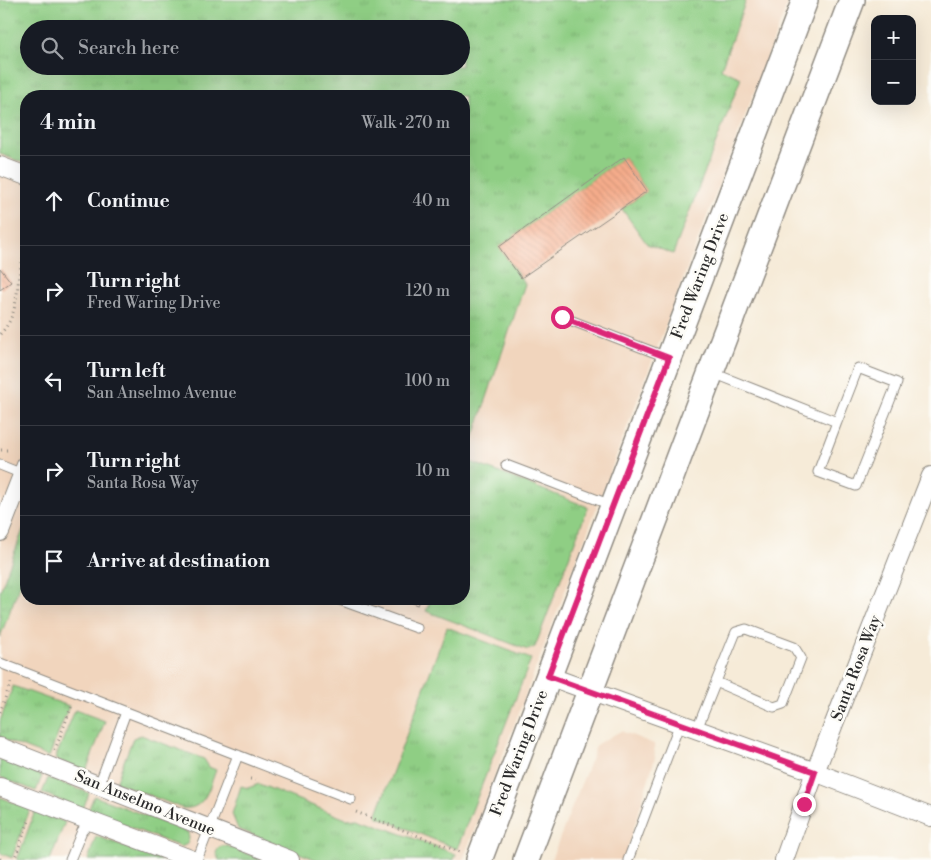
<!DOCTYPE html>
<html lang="en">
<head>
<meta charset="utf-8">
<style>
	:root { --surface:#171b24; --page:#20242c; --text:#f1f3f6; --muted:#9ea1a6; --line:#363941 }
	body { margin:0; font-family:"Libre Bodoni",serif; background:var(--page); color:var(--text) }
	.controls { position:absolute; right:15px; top:15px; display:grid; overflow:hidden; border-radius:10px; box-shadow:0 5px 20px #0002 }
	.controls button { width:45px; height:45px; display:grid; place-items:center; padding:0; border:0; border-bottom:1px solid var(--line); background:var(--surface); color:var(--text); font:25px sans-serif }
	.stop { position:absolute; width:15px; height:15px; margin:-11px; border:4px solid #db2777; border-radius:50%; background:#fff }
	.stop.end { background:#db2777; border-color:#fff; box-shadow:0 1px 5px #0008 }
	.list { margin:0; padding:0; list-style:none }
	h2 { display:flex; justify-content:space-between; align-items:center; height:65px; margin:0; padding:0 20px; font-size:21px }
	h2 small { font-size:16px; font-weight:400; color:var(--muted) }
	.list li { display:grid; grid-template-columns:32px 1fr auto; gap:15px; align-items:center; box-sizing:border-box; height:90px; padding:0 20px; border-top:1px solid var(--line) }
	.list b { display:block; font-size:19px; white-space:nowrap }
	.list p { margin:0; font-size:16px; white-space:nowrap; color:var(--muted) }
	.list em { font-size:16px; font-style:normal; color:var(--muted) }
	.icon { flex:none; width:28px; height:28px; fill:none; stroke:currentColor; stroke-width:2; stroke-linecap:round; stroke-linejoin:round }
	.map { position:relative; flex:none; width:931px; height:860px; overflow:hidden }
	.search { position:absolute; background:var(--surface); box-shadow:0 5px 20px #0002; left:20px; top:20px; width:450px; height:55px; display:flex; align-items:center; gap:12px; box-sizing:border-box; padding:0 18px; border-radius:28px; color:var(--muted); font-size:19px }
	.panel { position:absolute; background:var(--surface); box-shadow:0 5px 20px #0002; left:20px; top:90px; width:450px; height:515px; border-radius:20px }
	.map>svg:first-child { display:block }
</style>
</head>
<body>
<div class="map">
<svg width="931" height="860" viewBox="0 0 931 860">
	<defs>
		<pattern id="grass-tufts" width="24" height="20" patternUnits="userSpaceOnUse" patternTransform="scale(1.25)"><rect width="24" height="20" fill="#8fce84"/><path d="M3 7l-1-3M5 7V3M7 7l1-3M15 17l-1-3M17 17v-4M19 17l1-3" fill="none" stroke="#7cb172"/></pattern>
		<pattern id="building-back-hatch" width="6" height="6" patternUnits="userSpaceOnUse" patternTransform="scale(1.25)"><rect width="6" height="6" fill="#f5ac8b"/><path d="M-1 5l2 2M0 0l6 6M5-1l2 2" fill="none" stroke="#d29478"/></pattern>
	</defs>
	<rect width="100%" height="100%" fill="#fdfcf7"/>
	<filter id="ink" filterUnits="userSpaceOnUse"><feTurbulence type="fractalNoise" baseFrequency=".02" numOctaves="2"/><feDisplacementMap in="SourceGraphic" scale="10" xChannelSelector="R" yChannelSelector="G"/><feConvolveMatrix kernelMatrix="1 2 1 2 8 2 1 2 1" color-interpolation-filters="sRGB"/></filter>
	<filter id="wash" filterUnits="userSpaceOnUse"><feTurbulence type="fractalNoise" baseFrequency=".0096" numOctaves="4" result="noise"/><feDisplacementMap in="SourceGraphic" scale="20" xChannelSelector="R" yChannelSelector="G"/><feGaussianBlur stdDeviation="1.12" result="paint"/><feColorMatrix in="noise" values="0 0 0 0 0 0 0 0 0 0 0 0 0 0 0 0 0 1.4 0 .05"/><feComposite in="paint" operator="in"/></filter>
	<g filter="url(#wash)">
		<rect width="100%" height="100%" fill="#f6ebd8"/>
		<!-- built -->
		<path fill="#f1d5bd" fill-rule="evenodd" d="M0,0H789L463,860H0ZM29,29H461V66H29ZM26,96H464V599H26Z
			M621,731L654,744L655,758L624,860H551L597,744Z"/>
		<!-- grass -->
		<path fill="url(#grass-tufts)" stroke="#5d7c58" fill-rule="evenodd" d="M0,0H746L721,69L741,78L673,254L647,244L622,209L647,191L624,157L499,247L525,284L466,460L588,507L535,647L528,650L426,611L431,599H464V96H26V164L0,154ZM29,29H461V66H29Z
			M26,522V569L0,637V591Z
			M447,627L531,659L457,849L376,816Z
			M13,686L69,706L49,757L0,738V721Z
			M75,710L105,721L86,771L55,759Z
			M141,735L204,759L209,767L216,770C209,788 205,811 182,808L116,782L133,738Z
			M0,759L42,776L36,791L0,777Z
			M48,778L89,793L83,809L42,793Z
			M259,784L346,819L358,818L456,854L454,860H317L238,829L232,814L241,786L248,788Z
			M94,796L188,832L189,839L187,844L181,847L88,811Z
			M0,797L30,809L12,858L0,853Z
			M35,811L65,822L50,860H17Z
			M96,836L155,857L161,860H88Z
			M222,846H227L264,860H219L216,853L218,848Z"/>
		<g id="blocks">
			<!-- building -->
			<path fill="url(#building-back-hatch)" d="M624,157L647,191L521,278L499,247Z
				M0,268L11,282L0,290Z
				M403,599H421L418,605Z"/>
		</g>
	</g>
	<g filter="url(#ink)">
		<use href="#blocks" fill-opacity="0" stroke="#908b82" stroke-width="1"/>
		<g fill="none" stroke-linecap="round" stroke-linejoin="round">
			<!-- lane casing -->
			<g stroke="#908b82" stroke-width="11">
				<path id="lane" d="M562,317L669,358
					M713,373L837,422L818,472L856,486L897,383L858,368L837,422
					M0,465L25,475
					M506,465L611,505
					M337,599L417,628
					M0,663L351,799
					M697,729L736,632L746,629L794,647L801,658L783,704L774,707L716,682
					M99,785L126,712
					M70,860L82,831L91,822
					M197,860L238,755
					M628,860L680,723"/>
			</g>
			<!-- street casing -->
			<g stroke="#908b82" stroke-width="20">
				<path id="street" d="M0,166L26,176
					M0,532L26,465
					M548,676L815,772L931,817
					M0,747L290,860
					M0,787L193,860
					M784,860L815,772L931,476"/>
			</g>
			<!-- secondary casing -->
			<g stroke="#908b82" stroke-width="28">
				<path id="secondary" d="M479,860L805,0
					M526,860L852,0"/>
			</g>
			<!-- path -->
			<path stroke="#908b82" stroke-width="3" stroke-dasharray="1 4" stroke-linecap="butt" d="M0,334C22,312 14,283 24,256
				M1,450H10
				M0,712L11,682
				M55,750L72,705
				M250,779L259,780
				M356,812L460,852
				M0,859L4,860
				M14,860L30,818"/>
			<!-- lane -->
			<use href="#lane" stroke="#fff" stroke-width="9"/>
			<!-- street -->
			<use href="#street" stroke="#fff" stroke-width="18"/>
			<!-- secondary -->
			<use href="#secondary" stroke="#fff" stroke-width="25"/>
		</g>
	</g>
	<g fill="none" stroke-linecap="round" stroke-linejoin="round" filter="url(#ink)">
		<!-- route -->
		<path stroke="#db2777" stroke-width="6" d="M562,317L669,358L548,676L815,772L804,804"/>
	</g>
	<g text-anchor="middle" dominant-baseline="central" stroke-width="5" stroke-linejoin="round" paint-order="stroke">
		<!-- street labels -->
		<g font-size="16" fill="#2b2b2b" stroke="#fdfcf7">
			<text transform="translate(700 276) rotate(-69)">Fred Waring Drive</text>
			<text transform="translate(856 668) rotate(-69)">Santa Rosa Way</text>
			<text transform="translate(519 753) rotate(-69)">Fred Waring Drive</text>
			<text transform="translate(145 803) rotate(22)">San Anselmo Avenue</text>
		</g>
	</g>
</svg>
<div class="controls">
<button>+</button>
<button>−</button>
</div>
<div class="stop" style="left:562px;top:317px"></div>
<div class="stop end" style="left:804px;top:804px"></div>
<div class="search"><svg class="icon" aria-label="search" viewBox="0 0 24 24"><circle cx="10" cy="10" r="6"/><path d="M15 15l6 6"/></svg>Search here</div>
<section class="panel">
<h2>4 min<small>Walk · 270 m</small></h2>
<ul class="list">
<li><svg class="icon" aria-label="ahead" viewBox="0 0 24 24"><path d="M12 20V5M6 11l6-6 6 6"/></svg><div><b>Continue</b></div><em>40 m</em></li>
<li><svg class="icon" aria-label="right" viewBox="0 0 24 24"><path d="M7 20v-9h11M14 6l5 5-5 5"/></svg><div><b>Turn right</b><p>Fred Waring Drive</p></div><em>120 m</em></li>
<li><svg class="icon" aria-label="left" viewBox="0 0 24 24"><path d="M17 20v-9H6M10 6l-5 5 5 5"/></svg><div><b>Turn left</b><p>San Anselmo Avenue</p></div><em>100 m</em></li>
<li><svg class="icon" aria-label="right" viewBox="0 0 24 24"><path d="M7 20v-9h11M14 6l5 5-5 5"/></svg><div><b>Turn right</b><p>Santa Rosa Way</p></div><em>10 m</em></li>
<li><svg class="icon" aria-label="arrive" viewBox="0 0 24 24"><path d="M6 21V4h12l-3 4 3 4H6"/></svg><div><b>Arrive at destination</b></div></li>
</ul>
</section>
</div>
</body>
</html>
